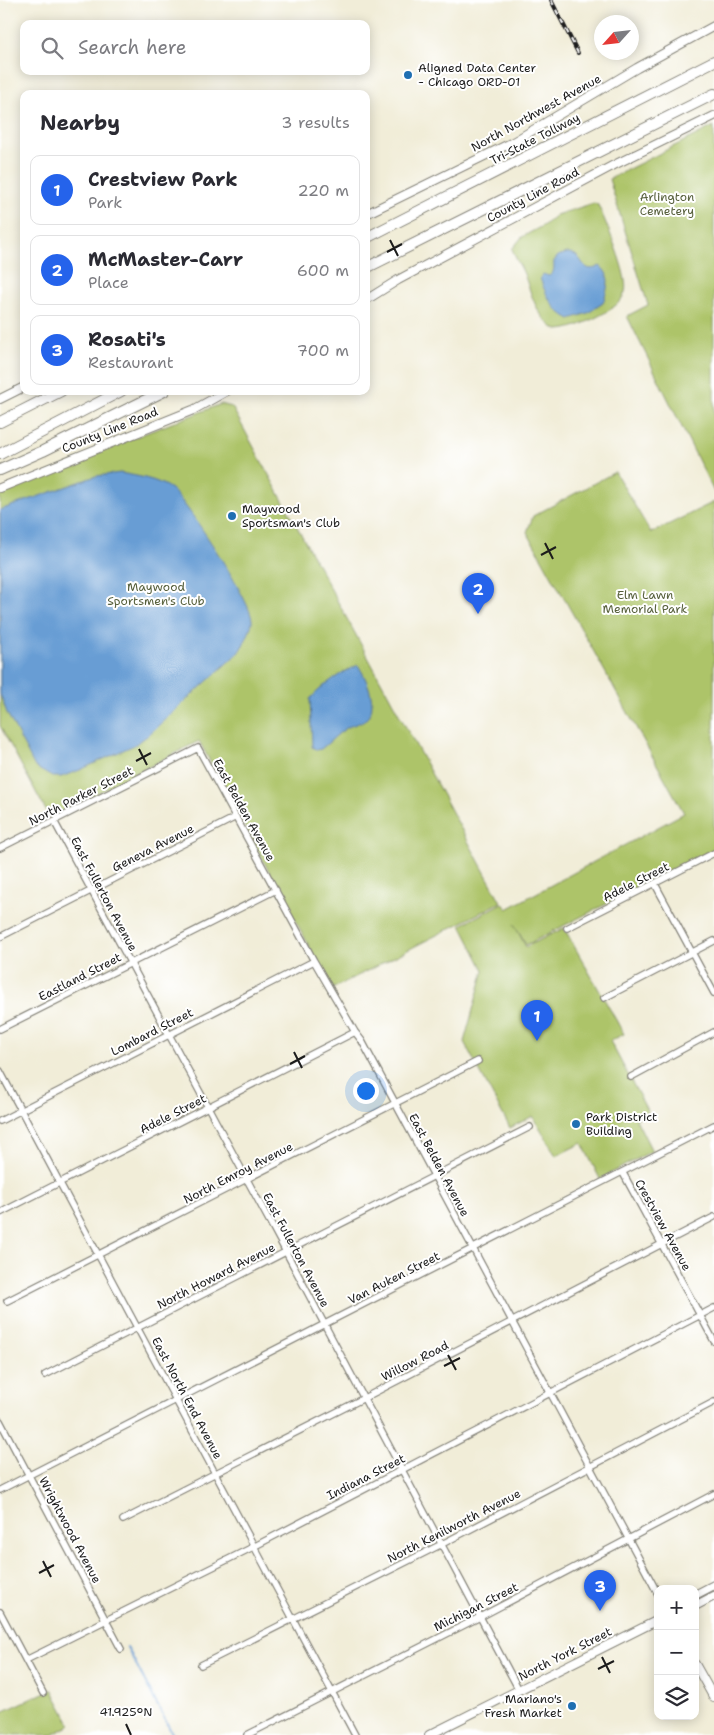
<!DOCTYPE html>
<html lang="en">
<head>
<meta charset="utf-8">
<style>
	:root { --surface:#fff; --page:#f7f7f7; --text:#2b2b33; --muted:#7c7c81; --line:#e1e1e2; --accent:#2563eb }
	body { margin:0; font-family:"Shantell Sans",sans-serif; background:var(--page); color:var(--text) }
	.controls { position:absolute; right:15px; bottom:15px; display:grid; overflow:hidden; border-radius:10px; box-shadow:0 2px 12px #0003 }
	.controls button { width:45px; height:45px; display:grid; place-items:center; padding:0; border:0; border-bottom:1px solid var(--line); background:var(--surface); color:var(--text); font:25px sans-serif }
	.compass { position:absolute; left:594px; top:15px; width:45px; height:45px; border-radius:50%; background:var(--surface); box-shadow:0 2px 12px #0003; rotate:243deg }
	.you { position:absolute; left:365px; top:1090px; width:18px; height:18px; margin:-12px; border:4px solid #fff; border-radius:50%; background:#1a73e8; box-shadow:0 0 0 8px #1a73e833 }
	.badge { display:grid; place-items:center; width:32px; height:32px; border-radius:50%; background:var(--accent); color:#fff; font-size:16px; font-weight:700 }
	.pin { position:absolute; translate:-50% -41px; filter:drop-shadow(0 1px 2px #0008) }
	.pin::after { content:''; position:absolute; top:26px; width:18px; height:15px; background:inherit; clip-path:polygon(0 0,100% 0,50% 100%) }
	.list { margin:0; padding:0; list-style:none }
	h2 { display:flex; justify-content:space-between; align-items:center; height:65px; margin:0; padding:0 20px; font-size:21px }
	h2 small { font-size:16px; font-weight:400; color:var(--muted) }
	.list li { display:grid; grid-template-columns:32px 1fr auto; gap:15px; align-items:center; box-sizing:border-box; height:70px; margin:0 10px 10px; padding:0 10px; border:1px solid var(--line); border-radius:10px }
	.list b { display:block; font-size:19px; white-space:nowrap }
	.list p { margin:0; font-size:16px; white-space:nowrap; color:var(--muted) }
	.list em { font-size:16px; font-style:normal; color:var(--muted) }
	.icon { flex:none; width:28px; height:28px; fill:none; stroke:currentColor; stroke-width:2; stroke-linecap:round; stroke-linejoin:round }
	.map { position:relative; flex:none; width:714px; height:1735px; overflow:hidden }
	.search { position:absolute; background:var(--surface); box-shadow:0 2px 12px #0003; left:20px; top:20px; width:350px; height:55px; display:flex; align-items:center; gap:12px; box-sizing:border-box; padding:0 18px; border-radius:10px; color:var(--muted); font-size:19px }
	.panel { position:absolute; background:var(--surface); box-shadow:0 2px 12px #0003; left:20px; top:90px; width:350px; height:305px; border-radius:10px }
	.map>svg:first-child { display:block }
</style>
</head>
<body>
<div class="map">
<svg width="714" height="1735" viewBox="0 0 714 1735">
	<rect width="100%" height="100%" fill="#fff"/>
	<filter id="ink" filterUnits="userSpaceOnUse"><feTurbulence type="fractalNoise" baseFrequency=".02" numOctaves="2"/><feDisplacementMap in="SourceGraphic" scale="10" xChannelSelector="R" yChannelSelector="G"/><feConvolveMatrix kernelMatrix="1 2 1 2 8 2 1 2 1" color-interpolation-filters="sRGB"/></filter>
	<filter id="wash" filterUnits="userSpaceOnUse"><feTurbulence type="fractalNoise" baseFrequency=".0096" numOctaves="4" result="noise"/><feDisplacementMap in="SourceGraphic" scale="20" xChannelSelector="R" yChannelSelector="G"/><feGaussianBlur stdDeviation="1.12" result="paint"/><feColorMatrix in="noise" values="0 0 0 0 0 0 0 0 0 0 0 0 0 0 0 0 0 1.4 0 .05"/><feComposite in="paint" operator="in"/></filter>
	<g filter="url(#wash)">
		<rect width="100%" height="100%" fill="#f1edd8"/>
		<!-- green -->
		<path fill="#adc469" stroke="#647042" d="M714,126V492L627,316L648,305L609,179Z
			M594,203L598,205C605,220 630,278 625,292C621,305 608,311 597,317C585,323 571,330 557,330C536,317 532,295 524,274C520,265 515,258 512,249L522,237L544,225L556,215Z
			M221,404L232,407L501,902L332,989L199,741L50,818L0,726V493L115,445Z
			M615,472L651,533L714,502V849L526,945L514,924L526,947L564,928L624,1034L610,1041L648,1112L636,1119L652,1151L600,1179L582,1143L556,1156L533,1116L510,1128L464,1042L484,970L461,925L503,903L507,909L684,813L527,532L533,516Z
			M52,1689L71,1725L52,1735H0V1713Z"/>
		<!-- water -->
		<path fill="#679dd4" stroke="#425c78" d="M567,253C585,252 580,277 600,266C613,276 607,289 603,303L588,313L570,319C553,311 546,295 540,278L543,274L549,276C556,271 553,267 554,261L558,256Z
			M120,473C137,476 157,479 171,489C186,501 255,606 252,622C250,633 244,644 238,653L147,736L134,745L80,770L61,777H52L35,767L7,713L0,694V510L96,476Z
			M358,665C366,677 380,707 366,719C360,724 352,724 345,729C337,734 329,743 321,749L317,750L312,747L310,699C325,683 339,674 358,665Z"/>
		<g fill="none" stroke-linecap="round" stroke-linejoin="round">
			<!-- stream -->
			<path stroke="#679dd4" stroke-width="2" d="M127,1647L173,1735"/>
		</g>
	</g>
	<g filter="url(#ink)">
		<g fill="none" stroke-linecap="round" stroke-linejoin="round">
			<!-- street casing -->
			<g stroke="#86847a" stroke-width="8">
				<path id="street" d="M54,821L286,1252L519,1690
					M0,848L198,748L314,961L355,1032L362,1041L658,1594
					M655,884L714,993
					M567,928L714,853
					M0,937L236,817
					M604,998L714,941
					M0,1029L276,890
					M0,1071L355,1735
					M631,1077L714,1032
					M0,1121L314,961
					M623,1173L714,1341
					M0,1213L355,1032
					M7,1301L478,1061
					M45,1375L530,1127
					M0,1421L121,1649
					M0,1490L714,1125
					M123,1520L364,1398L714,1217
					M0,1612L43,1693
					M26,1660L255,1546L714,1308
					M201,1665L442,1544L714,1402
					M247,1735L480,1617L714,1494"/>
			</g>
			<!-- secondary casing -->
			<g stroke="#86847a" stroke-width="10">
				<path id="secondary" d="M366,214L513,142L637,68L714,26
					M366,300L398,280L614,165L714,116
					M0,399L24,387
					M0,488L193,410L227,391
					M695,1595L714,1585
					M695,1606L714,1596
					M695,1664L714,1698
					M429,1735L658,1620"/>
			</g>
			<!-- highway casing -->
			<g stroke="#86847a" stroke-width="12">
				<path id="highway" d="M366,238L714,61
					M366,268L714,94
					M0,422L61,391
					M0,454L121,391
					M0,470L43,451L164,391"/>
			</g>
			<!-- street -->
			<use href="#street" stroke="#fff" stroke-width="5.5"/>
			<!-- secondary -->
			<use href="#secondary" stroke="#fff" stroke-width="8"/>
			<!-- highway -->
			<use href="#highway" stroke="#fff" stroke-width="10"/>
			<!-- rail casing -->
			<g stroke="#1c1c1c" stroke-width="4">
				<path id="rail" d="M551,0L578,53"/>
			</g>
			<!-- rail -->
			<use href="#rail" stroke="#fff" stroke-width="2" stroke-dasharray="5.5" stroke-linecap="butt"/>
		</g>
	</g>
	<!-- ticks -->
	<path fill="none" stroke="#1c1c1c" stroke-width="2" d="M390,240L398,256M387,252L402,244M545,543L553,559M541,555L556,547M139,749L147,765M136,761L151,753M294,1052L302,1068M290,1064L305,1056M448,1355L456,1370M444,1366L460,1358M43,1561L51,1577M39,1573L54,1565M602,1657L610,1673M598,1669L614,1661M126,1724L131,1735"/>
	<!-- markers -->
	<g fill="#1f6fb2" stroke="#fff" stroke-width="2">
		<circle cx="408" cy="75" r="5"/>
		<circle cx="232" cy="516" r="5"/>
		<circle cx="576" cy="1124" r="5"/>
		<circle cx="572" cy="1706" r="5"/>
	</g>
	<g text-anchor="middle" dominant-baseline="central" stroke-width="4" stroke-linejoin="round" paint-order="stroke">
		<!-- poi labels -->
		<g font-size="12" fill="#1c1c1c" stroke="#fff" text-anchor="start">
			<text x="418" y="68">Aligned Data Center<tspan x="418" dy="14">- Chicago ORD-01</tspan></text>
			<text x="242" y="509">Maywood<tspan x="242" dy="14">Sportsman's Club</tspan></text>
			<text x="586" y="1117">Park District<tspan x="586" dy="14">Building</tspan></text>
			<text x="562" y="1699" text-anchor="end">Mariano's<tspan x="562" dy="14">Fresh Market</tspan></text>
		</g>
		<!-- street labels -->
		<g font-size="12" fill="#1c1c1c" stroke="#fff">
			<text transform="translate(536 113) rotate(-29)">North Northwest Avenue</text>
			<text transform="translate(535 139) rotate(-27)">Tri-State Tollway</text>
			<text transform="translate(533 195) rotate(-28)">County Line Road</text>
			<text transform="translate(110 430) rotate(-22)">County Line Road</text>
			<text transform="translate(81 796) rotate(-27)">North Parker Street</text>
			<text transform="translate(244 810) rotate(61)">East Belden Avenue</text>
			<text transform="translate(153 848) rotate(-27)">Geneva Avenue</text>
			<text transform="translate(636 882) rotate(-27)">Adele Street</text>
			<text transform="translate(104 894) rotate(62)">East Fullerton Avenue</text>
			<text transform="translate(80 977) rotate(-27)">Eastland Street</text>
			<text transform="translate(152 1032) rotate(-27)">Lombard Street</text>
			<text transform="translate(173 1114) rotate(-27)">Adele Street</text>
			<text transform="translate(439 1165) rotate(62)">East Belden Avenue</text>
			<text transform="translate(238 1173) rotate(-27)">North Emroy Avenue</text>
			<text transform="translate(663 1225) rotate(61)">Crestview Avenue</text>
			<text transform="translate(296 1250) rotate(62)">East Fullerton Avenue</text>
			<text transform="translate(216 1276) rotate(-27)">North Howard Avenue</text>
			<text transform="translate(394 1278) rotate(-27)">Van Auken Street</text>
			<text transform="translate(415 1361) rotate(-27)">Willow Road</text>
			<text transform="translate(187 1398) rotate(62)">East North End Avenue</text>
			<text transform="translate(366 1477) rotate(-27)">Indiana Street</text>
			<text transform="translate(454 1526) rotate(-27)">North Kenilworth Avenue</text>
			<text transform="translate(70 1530) rotate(62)">Wrightwood Avenue</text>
			<text transform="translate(476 1607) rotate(-27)">Michigan Street</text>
			<text transform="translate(565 1654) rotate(-27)">North York Street</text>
		</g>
		<!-- park labels -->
		<g font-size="12" fill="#565f3b" stroke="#fff">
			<text x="667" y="197">Arlington<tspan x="667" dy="14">Cemetery</tspan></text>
			<text x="156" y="587">Maywood<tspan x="156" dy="14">Sportsmen's Club</tspan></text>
			<text x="645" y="595">Elm Lawn<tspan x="645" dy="14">Memorial Park</tspan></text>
		</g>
	</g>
	<g font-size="12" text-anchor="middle" fill="#1c1c1c" stroke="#fff" stroke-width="4" stroke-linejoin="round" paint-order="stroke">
		<text x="126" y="1716">41.925°N</text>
	</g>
</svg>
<div class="controls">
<button>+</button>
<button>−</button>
<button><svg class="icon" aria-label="layers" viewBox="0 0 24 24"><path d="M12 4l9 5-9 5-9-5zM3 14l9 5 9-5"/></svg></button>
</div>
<svg class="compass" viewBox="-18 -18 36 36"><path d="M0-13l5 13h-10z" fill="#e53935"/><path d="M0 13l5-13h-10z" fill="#7c7c81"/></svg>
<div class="you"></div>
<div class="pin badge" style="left:537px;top:1041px">1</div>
<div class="pin badge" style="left:478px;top:614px">2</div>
<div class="pin badge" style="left:600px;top:1611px">3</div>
<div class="search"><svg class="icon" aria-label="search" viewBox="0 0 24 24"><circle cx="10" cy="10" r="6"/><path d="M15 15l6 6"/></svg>Search here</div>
<section class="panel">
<h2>Nearby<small>3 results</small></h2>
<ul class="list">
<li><span class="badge">1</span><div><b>Crestview Park</b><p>Park</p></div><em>220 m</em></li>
<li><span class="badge">2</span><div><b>McMaster-Carr</b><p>Place</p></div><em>600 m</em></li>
<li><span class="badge">3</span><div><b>Rosati's</b><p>Restaurant</p></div><em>700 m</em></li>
</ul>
</section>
</div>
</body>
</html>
